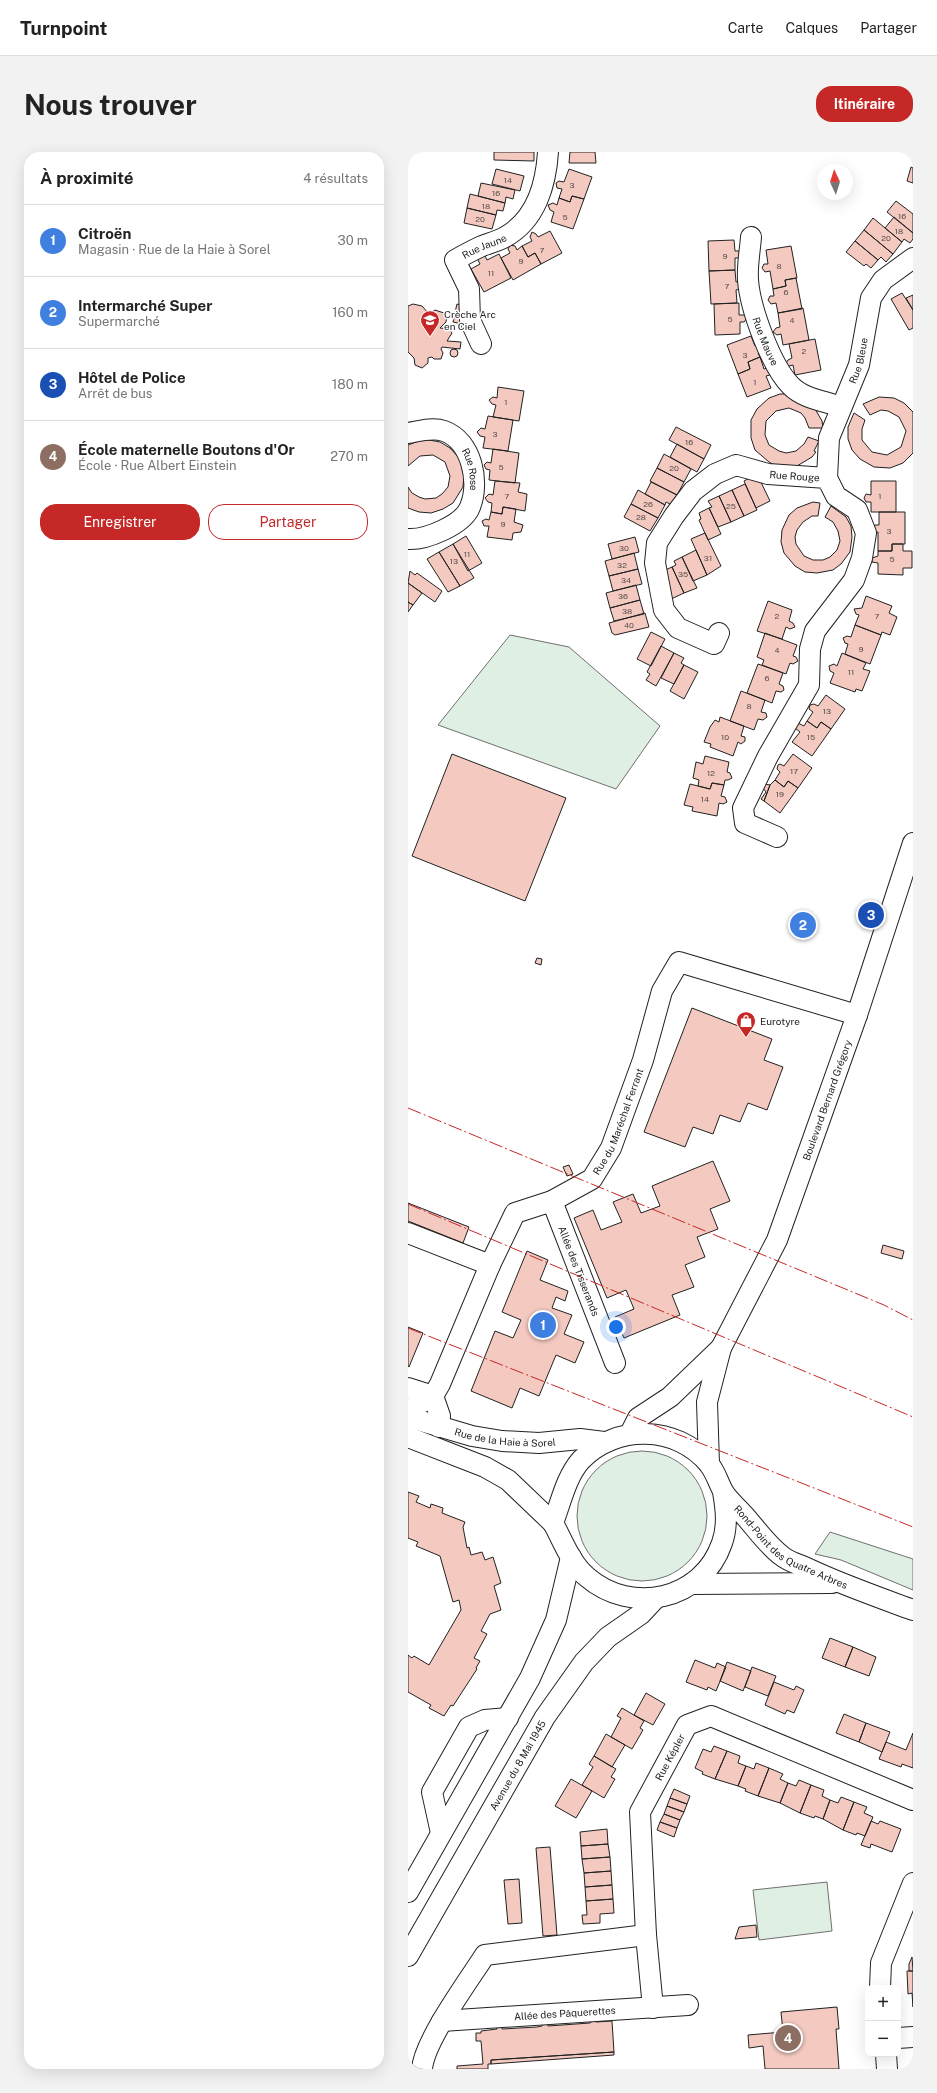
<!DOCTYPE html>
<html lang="fr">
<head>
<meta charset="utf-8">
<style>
	:root { --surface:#fff; --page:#f2f2f2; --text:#222; --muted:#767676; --line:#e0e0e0; --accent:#c62828 }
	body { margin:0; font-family:"Public Sans",sans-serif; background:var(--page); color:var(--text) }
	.controls { position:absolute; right:12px; bottom:12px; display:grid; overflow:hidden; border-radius:8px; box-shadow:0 4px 16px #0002 }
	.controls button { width:36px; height:36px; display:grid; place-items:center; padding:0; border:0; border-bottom:1px solid var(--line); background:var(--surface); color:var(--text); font:20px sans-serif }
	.compass { position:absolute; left:409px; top:12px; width:36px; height:36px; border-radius:50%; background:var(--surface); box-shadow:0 4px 16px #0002; rotate:356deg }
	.you { position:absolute; left:208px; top:1175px; width:14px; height:14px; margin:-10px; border:3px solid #fff; border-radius:50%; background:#1a73e8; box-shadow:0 0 0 6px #1a73e833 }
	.badge { display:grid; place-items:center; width:26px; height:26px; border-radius:50%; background:var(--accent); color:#fff; font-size:13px; font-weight:700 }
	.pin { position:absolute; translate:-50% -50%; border:2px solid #fff; box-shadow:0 1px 4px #0006 }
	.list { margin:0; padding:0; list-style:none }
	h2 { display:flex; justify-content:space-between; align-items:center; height:52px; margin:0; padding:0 16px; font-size:17px }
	h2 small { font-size:13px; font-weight:400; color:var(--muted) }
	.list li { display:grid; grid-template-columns:26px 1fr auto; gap:12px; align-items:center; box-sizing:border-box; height:72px; padding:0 16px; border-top:1px solid var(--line) }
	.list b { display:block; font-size:15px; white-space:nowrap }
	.list p { margin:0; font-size:13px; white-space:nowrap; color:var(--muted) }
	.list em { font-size:13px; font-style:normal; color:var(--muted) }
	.actions { display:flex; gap:8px; padding:12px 16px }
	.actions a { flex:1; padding:9px 0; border:1px solid var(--accent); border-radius:16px; text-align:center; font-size:14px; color:var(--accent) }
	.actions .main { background:var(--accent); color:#fff }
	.map { position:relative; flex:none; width:505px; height:1917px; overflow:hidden; border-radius:16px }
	header { display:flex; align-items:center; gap:24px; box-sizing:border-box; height:56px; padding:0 20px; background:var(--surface); border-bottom:1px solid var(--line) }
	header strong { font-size:19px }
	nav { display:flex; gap:22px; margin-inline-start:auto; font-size:14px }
	.intro { display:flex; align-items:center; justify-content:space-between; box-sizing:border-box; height:96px; padding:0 24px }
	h1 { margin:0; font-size:28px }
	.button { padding:10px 18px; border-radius:16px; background:var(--accent); color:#fff; font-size:14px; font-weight:700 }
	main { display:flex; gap:24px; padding:0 24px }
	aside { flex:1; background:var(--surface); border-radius:16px; box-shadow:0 4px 16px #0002 }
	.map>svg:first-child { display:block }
</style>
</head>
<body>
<header>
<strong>Turnpoint</strong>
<nav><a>Carte</a><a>Calques</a><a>Partager</a></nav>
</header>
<div class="intro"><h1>Nous trouver</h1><a class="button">Itinéraire</a></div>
<main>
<aside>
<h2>À proximité<small>4 résultats</small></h2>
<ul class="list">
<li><span class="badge" style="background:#3f7fe0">1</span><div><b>Citroën</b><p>Magasin · Rue de la Haie à Sorel</p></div><em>30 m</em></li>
<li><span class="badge" style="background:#3f7fe0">2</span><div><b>Intermarché Super</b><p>Supermarché</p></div><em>160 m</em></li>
<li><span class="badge" style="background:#1a4fb4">3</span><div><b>Hôtel de Police</b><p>Arrêt de bus</p></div><em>180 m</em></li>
<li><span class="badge" style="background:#8d6e63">4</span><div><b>École maternelle Boutons d'Or</b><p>École · Rue Albert Einstein</p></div><em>270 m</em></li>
</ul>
<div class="actions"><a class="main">Enregistrer</a><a>Partager</a></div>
</aside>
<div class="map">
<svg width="505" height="1917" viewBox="0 0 505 1917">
	<rect width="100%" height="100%" fill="#fff"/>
	<!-- green -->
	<path fill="#e0efe3" stroke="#6f6f6f" d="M102,483L161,495L252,574L208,637L30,573Z
		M169 1364a65 65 0 1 1 130 0a65 65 0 1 1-130 0Z
		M422,1380L505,1407V1438L433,1408L407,1402Z
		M419,1730L424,1779L351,1788L345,1738Z"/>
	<!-- building -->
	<path fill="#f3c9c0" stroke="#222" d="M86,0H126V9L86,8Z
		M162,0H187L188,11H161Z
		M503,15L505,16V31L499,29Z
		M88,17L116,24L112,39L84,32Z
		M161,17L184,25L176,47L164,44L162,50L151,46L154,37L149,36L148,31L151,29L156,30Z
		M73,31L107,38L105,47L98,45L97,51L70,44Z
		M62,42L97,51L95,59L89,58L88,63L59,56Z
		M164,44L176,47L165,77L143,70L146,60L142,58L140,53L145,51L149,53L151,46L162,50Z
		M488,49L505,62V81L479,60Z
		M59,56L88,63L84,77L56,71Z
		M486,65L505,81V87L502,91L496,87L494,90L477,76Z
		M465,66L494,90L485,102L456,78Z
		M456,78L485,102L478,110L473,105L470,108L447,89Z
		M142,79L154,101L133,112L127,101L120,105L114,94L124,89L122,85L124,80L128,82L130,85Z
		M326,88L327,99H332L331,106H327V118L301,119L300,89Z
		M447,89L470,108L463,116L458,112L456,114L438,100Z
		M102,93L107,94L109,98L114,94L120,105L127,101L133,112L105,128L93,106L102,101L100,97Z
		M383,94L389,126L377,128L378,134L365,137L362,119L357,120L354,116L356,112H360L358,98Z
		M91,102L103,126L76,140L63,117L72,112L70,108L72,103L77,104L79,108Z
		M327,118L328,130L332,129V137L328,138L329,151L303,152L301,119Z
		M388,126L394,157L370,161L368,151L363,152L360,148L362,144H366L365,137L378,134L377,128Z
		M494,141L505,158V176L501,178L483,147Z
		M505,143V158L498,146Z
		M331,151V163H337L339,166L336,170H332V182L307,183L306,152Z
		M5,152L14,154L21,162L27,158L36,161L39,164L38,170L32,176L41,177L44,181L39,189L53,190L52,197L34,195L33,197L35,201L33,207H26L24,205L20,206V211L14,216L7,213L6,206L0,200V154Z
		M49,152L57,154L56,162L47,160Z
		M395,156L401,188L375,193L373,182L369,183L365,180L368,176L372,175L370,161Z
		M47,162L55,163L54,172L45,170Z
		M343,184L347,194L350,193L353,199L350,201L352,205L340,210L342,217L330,222L319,193Z
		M407,187L413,218L387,223L385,213L381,214L378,211L380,208L384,206L381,192Z
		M42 201a4 4 0 1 1 8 0a4 4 0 1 1-8 0Z
		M352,205L356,217L359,216L364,218L362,223L358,224L363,236L339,245L330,222L342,217L340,210Z
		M90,235L116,239L111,269L85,265L88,253L84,252L81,248L85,245L89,246Z
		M372,242H377L406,255L414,269L415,276H401L397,266L393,261L381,256L368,259L358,269L357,283L361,293L371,299L378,301L388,299L396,292L400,285L411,289L406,299L408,300L404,305L389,314L366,313L361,310L347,298L343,286V268L349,257L361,246Z
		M471,245L486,246L496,251L505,260V301L495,311L482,316L466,315L452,307L444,298L440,287V275L446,261L457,268L454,277V288L464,300L479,303L493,295L498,279L491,265L480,259L473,258L462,263L455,252Z
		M80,264L105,268L100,299L75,296L77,285L72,284L69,280L73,276L77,277Z
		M268,275L303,293L296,307L261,288Z
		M16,287L32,290L42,296L52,307L56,322L55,335L45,351L35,357L23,361L11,360L0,356V335L4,341L11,345L17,347L28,346L34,342L40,335L42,324L37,310L25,303L12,304L0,314V293Z
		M269,292L296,307L289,320L262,305Z
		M85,297L111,301L107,331L81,328L82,318L78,317L76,313L79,310L83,311Z
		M256,302L283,317L276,330L249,316Z
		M249,316L276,330L269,343L242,329Z
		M349,322L362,349L348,356L336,329Z
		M87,329L112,331L110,340L119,342L117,359L95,355L94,362L83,360L84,351L80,350L77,346L81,342L85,343Z
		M463,329H488V360H463V350H458L456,346L458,342L463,343Z
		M243,330L269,343L264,353L258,350L257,353L237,342Z
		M337,332L349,358L336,364L324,338Z
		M230,338L257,353L250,366L223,352Z
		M324,338L336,364L323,370L311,344Z
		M311,344L323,370L310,375L301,356L304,355L300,349Z
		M405,350L412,351L410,364H404L395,370L389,378L387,385L388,392L396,404L405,408H415L422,405L429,398L432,389L430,379L425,370L417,365L423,354L438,365L443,374L444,385L442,400L433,412L425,418L409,421L397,420L387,414L376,401L373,390L374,378L381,363L389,356Z
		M223,352L250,366L242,379L216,365Z
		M95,355L108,357L106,370L115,373L113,380L105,381L104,388L79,385L81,374H76L74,369L78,367L81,368L83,360L94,362Z
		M301,356L313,382L300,388L291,368L293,367L291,361Z
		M471,360H497V392H484V399H470V380L467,381L464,377L467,373H471Z
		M297,381L313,414L299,423L283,387Z
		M58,384L74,411L60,419L45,392Z
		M227,385L231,400L204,407L200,392Z
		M45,392L66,426L52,434L31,400Z
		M484,392H495V399H504V416H495V423L470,422V411L464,410V406L470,404V399H484Z
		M288,398L299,423L285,429L274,405Z
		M31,400L52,434L40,440L19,407Z
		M226,401L230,417L201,424L197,409Z
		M274,405L289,436L276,441L264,415L268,413L266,409Z
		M264,415L276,441L263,447L255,419Z
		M230,417L234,432L205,439L201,424Z
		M2,419L7,423L9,421L34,439L27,450L0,431Z
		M0,431L14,441L5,453L0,450Z
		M228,433L232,448L202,456L198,441Z
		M458,444L484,454L481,461L489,465L482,483L474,480L473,483L447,473L451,463L448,462L446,457L454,456Z
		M232,448L236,462L206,469L202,456Z
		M360,449L384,458L381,469L385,471L387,475L382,477L378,475L374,487L349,479Z
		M0,450L5,453L0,460Z
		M237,461L241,475L207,483L204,481L201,471Z
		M447,473L473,483L462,512L437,502L440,492L437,491L435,486L439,484L443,485Z
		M243,480L257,487L243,514L229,507Z
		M357,481L389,493L385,504L388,505L390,509L385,512L382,511L378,522L354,513L356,508L349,505Z
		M253,494L266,501L248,534L238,528L242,522L239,520Z
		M266,501L276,506L273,511L276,513L266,532L253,526Z
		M434,501L458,511L455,517L462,519L454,539L448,537L447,540L422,531L426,521L422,519L421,514L426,512L429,514Z
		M350,512L375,521L371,532L375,534L376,538L373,540L368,539L364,551L339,541Z
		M276,513L290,520L276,547L262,539Z
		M333,539L357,548L353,560L358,561L359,565L355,568L350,567L346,578L322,569Z
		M418,543L437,557L423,577L413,570L409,576L399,569L405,560L401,557L402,553L406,552L410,554Z
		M312,565L336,574L333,584L337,585V589L333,592L330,590L325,604L302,595L303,592L296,590L302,575L307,568L311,570Z
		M399,569L409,576L413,570L423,577L404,604L384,590L392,580L387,576L390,571L396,574Z
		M44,602L158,646L117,749L4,704Z
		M385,602L404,616L390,636L380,629L376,635L367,628L372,620L369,617L370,613L372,612L376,614Z
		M297,604L321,610L319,620L322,621L324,626L320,628H317L316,633L304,631L302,637L290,634L291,628L285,626L288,610L295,612Z
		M367,628L376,635L380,629L390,636L372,661L356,649L362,633Z
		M304,631L316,633L313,644L317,645L319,650L315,652L311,651L309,664L284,659L285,655L276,653L282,632L302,637Z
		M357,632L362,633L356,649L353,647L358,640L355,636Z
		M129,806L134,807L133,813L127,811Z
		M284,856L364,887L356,908L375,915L359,958L340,951L332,970L312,963L305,982L285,975L277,995L236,980Z
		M305,1009L322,1049L302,1057L310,1077L289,1085L297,1105L277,1113L286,1135L264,1143L272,1163L216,1186L207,1165L226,1157L218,1138L199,1146L166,1066L185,1058L193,1078L214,1070L205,1050L225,1042L233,1061L252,1054L244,1034Z
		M161,1013L165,1022L159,1024L155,1015Z
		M0,1051L61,1075L55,1091L0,1069Z
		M475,1093L496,1099L494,1107L473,1101Z
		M119,1099L140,1108L132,1128L160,1139L157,1149L148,1145L144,1156L164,1163L156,1182L176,1190L167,1211L148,1203L131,1244L112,1236L104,1256L63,1239L87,1179L105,1186L113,1168L94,1160Z
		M0,1175L15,1181L1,1215L0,1214Z
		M0,1340L11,1344L8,1350L22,1356L23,1352L35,1356L34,1361L57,1370L55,1375L59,1396L61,1395L63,1403L74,1400L77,1408L85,1405L93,1431L86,1434L93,1458L82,1462L73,1479L79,1482L66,1506L72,1509L68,1516L69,1517L45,1554L43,1553L36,1564L21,1556L23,1553L0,1540V1503L4,1506L6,1504L21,1513L53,1458L51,1448L45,1450L32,1404L8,1394L10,1390L0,1386Z
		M422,1486L445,1495L437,1515L414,1506Z
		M445,1495L468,1505L461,1524L437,1515Z
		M287,1508L307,1516L309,1511L318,1515L308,1539L300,1535L299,1538L278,1530Z
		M319,1510L343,1519L335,1539L312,1529Z
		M344,1515L368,1524L360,1544L337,1535Z
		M366,1530L386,1538L388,1534L396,1538L386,1561L379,1558L377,1562L357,1553Z
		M238,1541L257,1552L245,1573L226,1563Z
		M214,1556L236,1569L232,1576L235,1578L224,1597L203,1585L213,1566L209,1564Z
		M436,1562L458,1571L451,1590L428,1581Z
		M458,1571L482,1580L474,1600L451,1590Z
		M505,1581V1616L494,1612L493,1615L471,1607L478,1590L498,1598Z
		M198,1582L217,1593L204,1615L186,1604Z
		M306,1594L319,1599L307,1627L294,1622L295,1620L287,1616L295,1597L303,1600Z
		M319,1599L332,1604L330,1611L338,1614L330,1634L307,1627Z
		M186,1604L208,1617L203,1625L207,1627L196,1646L174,1633L185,1615L181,1612Z
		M348,1611L361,1616L350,1644L337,1639L338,1637L330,1634L338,1614L346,1617Z
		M361,1616L375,1622L372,1627L380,1631L372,1651L350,1644Z
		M163,1627L184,1639L168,1666L147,1654Z
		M391,1628L403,1633L392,1661L372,1651L380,1631L388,1634Z
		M403,1633L416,1638L414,1644L422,1648L415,1667L407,1664L406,1666L392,1661Z
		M266,1637L282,1644L279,1652L262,1646Z
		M433,1645L446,1650L435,1678L415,1667L422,1648L430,1651Z
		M262,1646L279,1652L276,1660L259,1654Z
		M446,1650L459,1655L456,1661L465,1665L457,1684L449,1681L448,1683L435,1678Z
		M259,1654L276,1660L272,1668L256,1662Z
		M256,1662L272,1668L269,1676L252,1670Z
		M463,1669L470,1672L472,1669L493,1677L484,1700L463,1692L462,1696L453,1693Z
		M252,1670L269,1676L266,1685L249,1678Z
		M199,1677L200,1692L173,1694L172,1680Z
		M200,1692L202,1705L174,1707L173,1694Z
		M142,1695L149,1783L135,1784L128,1696Z
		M202,1705L203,1719L176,1721L174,1707Z
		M203,1719L204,1733L177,1735L176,1721Z
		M111,1727L114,1771L100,1772L96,1728Z
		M204,1733L205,1747L178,1749L177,1735Z
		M205,1747L206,1761L192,1762V1771L175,1772L174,1763H179L178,1749Z
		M348,1773L349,1785L327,1787L331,1775Z
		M504,1805L505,1819H501V1812Z
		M499,1819H505V1855L504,1841L500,1842Z
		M429,1855L431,1877H428L431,1917H357L355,1894L341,1896L340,1883L375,1880L373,1860Z
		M188,1866V1870L204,1869L206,1900L83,1908V1912H80V1917H49V1914L75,1912L73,1889H68V1881H73V1879L89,1877L88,1873L94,1874V1877L129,1875L134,1874L139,1869L140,1874L182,1871Z
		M206,1900V1903L83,1912V1908Z"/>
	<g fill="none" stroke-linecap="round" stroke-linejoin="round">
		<!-- minor casing -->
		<g stroke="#222" stroke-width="22">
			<g id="minor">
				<path id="s1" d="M343,85C342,99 339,113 340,128C342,156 363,214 383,234C396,247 417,249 433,255"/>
				<path id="s2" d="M73,192L62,168L61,137L47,108C56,103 65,98 74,94C82,91 90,89 97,85C128,68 138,32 140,0"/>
				<path id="s3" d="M0,281C11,279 25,275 36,279C64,289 72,330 62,355C55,373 18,388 0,387"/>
				<path id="s4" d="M419,326L421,286L451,213L463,146L475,128L505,106"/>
				<path id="s5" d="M311,481L306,492L270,476L256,458L247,411L249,391L266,364L285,339L307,322L328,313L360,322L419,326L428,344L449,358L458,381L454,406L446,428L407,479L402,497L401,533L360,604L335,656L337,671L369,685"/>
				<path id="s6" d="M144,1049L207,1211"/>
				<path d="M0,1081L82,1113"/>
				<path d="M0,1236L25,1244L32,1264L31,1275"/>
				<path id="s7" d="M0,1263L4,1256L25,1244L32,1232L82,1113L107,1061L144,1049L184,1027L203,996L235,908L254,839L271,810L449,863"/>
				<path id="s8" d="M0,1265L64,1284L94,1289L131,1291L172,1287L196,1290"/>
				<path d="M222,1282L230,1266L262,1245L313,1196"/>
				<path d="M0,1285L77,1315L100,1328L145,1371"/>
				<path id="s9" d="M301,1312L299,1250L313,1196L369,1088L449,863L505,691"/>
				<path id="s10" d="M315,1340C318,1357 320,1374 314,1391C294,1449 223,1463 179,1425C163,1412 155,1389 145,1371C153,1350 158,1325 173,1308C208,1272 269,1273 301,1312C308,1321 310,1330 315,1339C319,1347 329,1355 335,1362C347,1375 359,1393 374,1404C381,1410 393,1413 401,1417C435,1433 470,1445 505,1458"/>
				<path d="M283,1432L424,1431"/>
				<path d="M33,1681L24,1640L61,1575L77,1568L100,1566"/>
				<path d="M0,1740L122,1526L148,1468L163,1405"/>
				<path id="s11" d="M0,1804L137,1565L176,1510L200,1485L233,1462L248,1446"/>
				<path d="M472,1836L473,1811L505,1731"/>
				<path id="s12" d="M245,1856L238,1783L232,1660L279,1573L303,1564L505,1648"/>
				<path id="s13" d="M34,1869L280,1853"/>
				<path d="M490,1886L505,1885"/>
				<path d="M478,1902L479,1917"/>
				<path d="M14,1917C16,1889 61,1828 77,1803L238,1783"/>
			</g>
		</g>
		<!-- minor -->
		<use href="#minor" stroke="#fff" stroke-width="20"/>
		<!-- power -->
		<path stroke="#c62828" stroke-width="1" stroke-dasharray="14 3 2 3" stroke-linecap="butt" d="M0,956L476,1153L505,1168
			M0,1052L505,1265
			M0,1176L505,1375"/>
	</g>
	<!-- icons -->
	<defs>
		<g id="school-pin" transform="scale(1)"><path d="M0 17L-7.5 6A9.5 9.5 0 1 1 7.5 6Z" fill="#c62828" stroke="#fff"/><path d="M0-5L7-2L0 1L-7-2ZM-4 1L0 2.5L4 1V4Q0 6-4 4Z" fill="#fff"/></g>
		<g id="shop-pin" transform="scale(1)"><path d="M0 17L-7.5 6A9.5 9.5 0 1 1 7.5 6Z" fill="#c62828" stroke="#fff"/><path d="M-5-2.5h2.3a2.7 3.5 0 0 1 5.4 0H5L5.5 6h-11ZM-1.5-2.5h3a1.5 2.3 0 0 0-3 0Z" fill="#fff"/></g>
	</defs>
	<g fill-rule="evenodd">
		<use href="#school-pin" x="22" y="168"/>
		<use href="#shop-pin" x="338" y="869"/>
	</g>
	<g text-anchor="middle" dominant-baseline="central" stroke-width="3" stroke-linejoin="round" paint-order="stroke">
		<!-- number labels -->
		<g font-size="8" fill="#564c4a">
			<text x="100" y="28">14</text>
			<text x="164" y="33">3</text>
			<text x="88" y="41">16</text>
			<text x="78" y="54">18</text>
			<text x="494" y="64">16</text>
			<text x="157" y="65">5</text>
			<text x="72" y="67">20</text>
			<text x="491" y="79">18</text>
			<text x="478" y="86">20</text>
			<text x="134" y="98">7</text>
			<text x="317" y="104">9</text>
			<text x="113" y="109">9</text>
			<text x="371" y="114">8</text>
			<text x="83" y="121">11</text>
			<text x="319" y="134">7</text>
			<text x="378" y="140">6</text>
			<text x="322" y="167">5</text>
			<text x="384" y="168">4</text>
			<text x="396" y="199">2</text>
			<text x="337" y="203">3</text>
			<text x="347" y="230">1</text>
			<text x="98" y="250">1</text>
			<text x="87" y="282">3</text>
			<text x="281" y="290">16</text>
			<text x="93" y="315">5</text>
			<text x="266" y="316">20</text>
			<text x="99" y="344">7</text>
			<text x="472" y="344">1</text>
			<text x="240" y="352">26</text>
			<text x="323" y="354">25</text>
			<text x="233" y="365">28</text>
			<text x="95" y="372">9</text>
			<text x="481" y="379">3</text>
			<text x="216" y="396">30</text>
			<text x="59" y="402">11</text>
			<text x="300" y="406">31</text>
			<text x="484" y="407">5</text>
			<text x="46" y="409">13</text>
			<text x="214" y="413">32</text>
			<text x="275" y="422">35</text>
			<text x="218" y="428">34</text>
			<text x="215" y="444">36</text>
			<text x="219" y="459">38</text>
			<text x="369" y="464">2</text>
			<text x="469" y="464">7</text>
			<text x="221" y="473">40</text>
			<text x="453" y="497">9</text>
			<text x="369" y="498">4</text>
			<text x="443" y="520">11</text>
			<text x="359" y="526">6</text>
			<text x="341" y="554">8</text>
			<text x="419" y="559">13</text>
			<text x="317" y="585">10</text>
			<text x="403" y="585">15</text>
			<text x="386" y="619">17</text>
			<text x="303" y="621">12</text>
			<text x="372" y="642">19</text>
			<text x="297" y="647">14</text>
		</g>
		<!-- street labels -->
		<g font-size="10" fill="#222" stroke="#fff">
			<text stroke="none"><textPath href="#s2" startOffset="122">Rue Jaune</textPath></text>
			<text stroke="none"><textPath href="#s1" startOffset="107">Rue Mauve</textPath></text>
			<text stroke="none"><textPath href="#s4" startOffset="123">Rue Bleue</textPath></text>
			<text stroke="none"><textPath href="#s3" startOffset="86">Rue Rose</textPath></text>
			<text stroke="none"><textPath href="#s5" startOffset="316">Rue Rouge</textPath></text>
			<text stroke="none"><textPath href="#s9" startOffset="388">Boulevard Bernard Grégory</textPath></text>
			<text stroke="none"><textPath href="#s7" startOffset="381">Rue du Maréchal Ferrant</textPath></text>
			<text stroke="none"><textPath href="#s6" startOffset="75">Allée des Tisserands</textPath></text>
			<text stroke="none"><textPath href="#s8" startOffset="100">Rue de la Haie à Sorel</textPath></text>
			<text stroke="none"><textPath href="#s10" startOffset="614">Rond-Point des Quatre Arbres</textPath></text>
			<text stroke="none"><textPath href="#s12" startOffset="259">Rue Képler</textPath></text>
			<text stroke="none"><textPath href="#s11" startOffset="220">Avenue du 8 Mai 1945</textPath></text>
			<text stroke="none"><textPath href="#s13" startOffset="123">Allée des Pâquerettes</textPath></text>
		</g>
		<!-- poi labels -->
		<g font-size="10" fill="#222" stroke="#fff" text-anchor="start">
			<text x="36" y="162">Crèche Arc<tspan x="36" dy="12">en Ciel</tspan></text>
			<text x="352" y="869">Eurotyre</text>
		</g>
	</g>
</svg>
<div class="controls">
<button>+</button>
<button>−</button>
</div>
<svg class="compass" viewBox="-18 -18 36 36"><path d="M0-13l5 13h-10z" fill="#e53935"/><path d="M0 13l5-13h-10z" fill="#767676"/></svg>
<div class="you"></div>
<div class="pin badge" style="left:135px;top:1173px;background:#3f7fe0">1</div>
<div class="pin badge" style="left:395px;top:773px;background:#3f7fe0">2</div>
<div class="pin badge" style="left:463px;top:763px;background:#1a4fb4">3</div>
<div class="pin badge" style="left:380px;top:1886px;background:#8d6e63">4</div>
</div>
</main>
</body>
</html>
